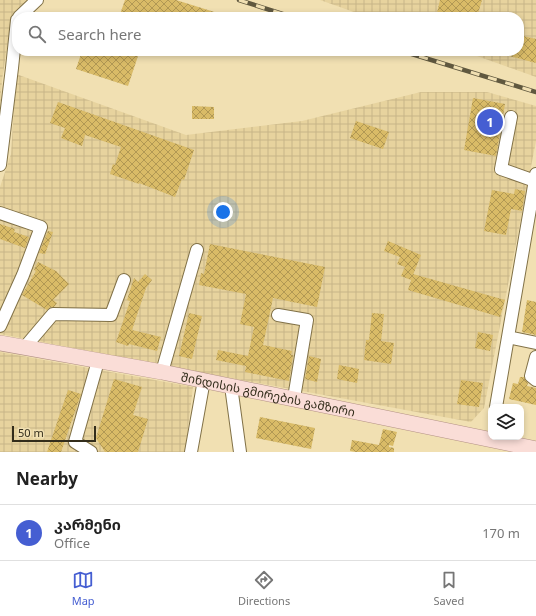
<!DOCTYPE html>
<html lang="en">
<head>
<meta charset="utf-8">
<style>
	:root { --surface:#fff; --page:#f6f6f6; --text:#222; --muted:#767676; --line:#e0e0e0; --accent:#455ed2 }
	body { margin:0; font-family:"Noto Sans","Noto Sans Georgian",sans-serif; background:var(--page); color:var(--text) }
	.controls { position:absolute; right:12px; bottom:12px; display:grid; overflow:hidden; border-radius:8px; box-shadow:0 2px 6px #0003 }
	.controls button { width:36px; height:36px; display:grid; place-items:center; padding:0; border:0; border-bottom:1px solid var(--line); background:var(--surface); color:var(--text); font:20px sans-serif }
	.scale { position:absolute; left:12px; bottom:10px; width:84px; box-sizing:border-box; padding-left:4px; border:2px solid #332d1b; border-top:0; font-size:11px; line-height:14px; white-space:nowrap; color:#332d1b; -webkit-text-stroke:3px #f1e0b2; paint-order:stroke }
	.you { position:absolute; left:223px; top:212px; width:14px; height:14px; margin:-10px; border:3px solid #fff; border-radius:50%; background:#1a73e8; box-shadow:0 0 0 6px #1a73e833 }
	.badge { display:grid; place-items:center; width:26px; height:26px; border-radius:50%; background:var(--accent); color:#fff; font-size:13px; font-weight:700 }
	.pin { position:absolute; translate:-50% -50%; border:2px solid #fff; box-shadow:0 1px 4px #0006 }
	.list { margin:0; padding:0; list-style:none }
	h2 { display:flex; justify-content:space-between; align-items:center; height:52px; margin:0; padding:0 16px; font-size:17px }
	h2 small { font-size:13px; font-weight:400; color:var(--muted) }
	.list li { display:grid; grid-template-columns:26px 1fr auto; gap:12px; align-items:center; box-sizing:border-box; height:56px; padding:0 16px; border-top:1px solid var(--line) }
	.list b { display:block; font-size:15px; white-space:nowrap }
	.list p { margin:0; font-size:13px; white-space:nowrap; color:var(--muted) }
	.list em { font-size:13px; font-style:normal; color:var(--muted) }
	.icon { flex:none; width:22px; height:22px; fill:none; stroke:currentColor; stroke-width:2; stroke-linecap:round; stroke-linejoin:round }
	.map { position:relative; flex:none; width:536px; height:452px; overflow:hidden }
	.search { position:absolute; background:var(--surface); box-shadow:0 2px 6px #0003; left:12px; right:12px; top:12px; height:44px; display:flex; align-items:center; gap:10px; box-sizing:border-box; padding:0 14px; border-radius:16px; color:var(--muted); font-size:15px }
	.sheet { height:108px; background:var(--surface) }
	nav { display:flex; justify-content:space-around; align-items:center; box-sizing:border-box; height:56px; border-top:1px solid var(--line); background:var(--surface); font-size:11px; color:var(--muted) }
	nav a { display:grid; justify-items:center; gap:2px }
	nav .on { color:var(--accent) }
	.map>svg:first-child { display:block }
</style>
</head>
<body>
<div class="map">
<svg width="536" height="452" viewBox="0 0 536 452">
	<defs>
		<pattern id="industrial-grid" width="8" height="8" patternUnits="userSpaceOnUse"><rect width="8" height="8" fill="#e7d39e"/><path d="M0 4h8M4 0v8" fill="none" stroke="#c7b588"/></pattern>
		<pattern id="building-cross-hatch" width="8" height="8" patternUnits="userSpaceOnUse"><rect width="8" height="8" fill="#d9bb67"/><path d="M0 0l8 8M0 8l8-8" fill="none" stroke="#b19854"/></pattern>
	</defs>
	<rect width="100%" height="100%" fill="#f1e0b2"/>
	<!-- industrial -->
	<path fill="url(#industrial-grid)" d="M0,0H28L12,16L2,80L0,110Z
		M320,0H536V77L463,51H519V17H368Z
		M16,74L186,135L302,121L421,92H487L536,106V141L484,408L471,422L236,379L0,334V187L11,154Z
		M0,352L193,387L185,452H0Z"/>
	<!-- building -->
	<path fill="url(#building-cross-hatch)" d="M125,0H176L224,15L223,17H119Z
		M440,0H482L477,17H436Z
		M519,35L536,39V63L501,54L502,51H519Z
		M82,51H133L139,53L128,86L76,69Z
		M473,98L505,104L496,156L464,150Z
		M58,102L194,150L184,180L182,179L175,197L139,183V184L110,174L113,164L115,165L121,147L85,135L82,146L61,138L65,128L50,123Z
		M192,106L214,107V119H192Z
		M356,121L389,132L383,149L350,138Z
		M515,189L525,191L522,211L511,209L506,235L484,231L492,190L514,194Z
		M0,224L15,229L14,232L29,237L25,248L0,239Z
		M48,231L53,232L45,254L39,253Z
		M388,241L421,255L411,280L401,276L405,267L397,264L400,257L384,251Z
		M210,244L325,267L317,307L273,298L263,345L292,351L291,355H293L289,381L245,372L246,366L216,360L218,350L248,356L254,327L240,324L246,294L199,285L201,273L204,274Z
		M38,262L56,271L69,284L53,300L57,303L54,307H50L47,310L22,295L36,271L34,270Z
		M145,274L152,280L146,288L132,330L161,337L157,351L129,344L128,346L116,342L130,301L127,300L134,278L138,282Z
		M413,274L505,300L500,317L408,290Z
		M527,300L536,302V335L522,332Z
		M189,313L202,316L192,359L179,356Z
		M372,313L384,314L381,341L394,343L391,364L364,360L366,340H369Z
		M478,332L493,335L490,351L475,348Z
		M309,356L321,359L317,382L305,379Z
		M339,365L359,369L357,383L337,379Z
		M520,377H524L528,383L527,386L536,388V405L509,399L513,383L518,384Z
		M114,379L142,387L133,415L148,419L138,452H105L96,438Z
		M461,380L483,383L479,407L457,404Z
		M68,390L81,394L61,452H47Z
		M260,417L315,428L311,449L256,438Z
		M383,429L397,432L393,446L389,445V447L394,448V452H356L350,451L352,440L379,445Z"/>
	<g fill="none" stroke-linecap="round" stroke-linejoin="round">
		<!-- minor casing -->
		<g stroke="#817147" stroke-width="14">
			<path id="minor" d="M19,17L37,0
				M511,117L501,169L535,181
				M0,165L12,68L17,20
				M0,213L41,227L23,275L0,326
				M278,315L307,320L294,398
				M508,337L536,343
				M25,347L53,314L111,315L124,280
				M536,357L531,376L536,380
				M162,372L197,250
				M231,386L240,452
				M496,407L536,174
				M91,452L75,442L98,361
				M191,452L204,380"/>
		</g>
		<!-- major casing -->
		<g stroke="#b29084" stroke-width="16">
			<g id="major">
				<path id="s1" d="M0,343L162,372L536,449"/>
			</g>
		</g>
		<!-- minor -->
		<use href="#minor" stroke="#fff" stroke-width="12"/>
		<!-- major -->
		<use href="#major" stroke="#faddd7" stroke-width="15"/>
		<!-- rail casing -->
		<g stroke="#60583f" stroke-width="4.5">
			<path id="rail" d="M239,0L292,17
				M402,51L536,92"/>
		</g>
		<!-- rail -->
		<use href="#rail" stroke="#f1e0b2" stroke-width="3" stroke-dasharray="9" stroke-linecap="butt"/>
	</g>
	<g text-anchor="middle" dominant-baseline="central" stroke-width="3.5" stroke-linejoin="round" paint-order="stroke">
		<!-- street labels -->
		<g font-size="12" fill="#332d1b" stroke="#f1e0b2">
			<text stroke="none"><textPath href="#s1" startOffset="273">შინდისის გმირების გამზირი</textPath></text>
		</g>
	</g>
</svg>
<div class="controls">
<button><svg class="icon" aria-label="layers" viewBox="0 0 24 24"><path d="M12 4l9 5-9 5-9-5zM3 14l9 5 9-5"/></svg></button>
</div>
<div class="scale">50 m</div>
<div class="you"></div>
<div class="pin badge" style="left:490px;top:122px">1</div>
<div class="search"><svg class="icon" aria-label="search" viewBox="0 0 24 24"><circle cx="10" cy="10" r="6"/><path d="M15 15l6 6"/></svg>Search here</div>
</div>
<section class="sheet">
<h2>Nearby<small></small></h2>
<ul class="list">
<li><span class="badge">1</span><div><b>კარმენი</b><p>Office</p></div><em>170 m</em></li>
</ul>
</section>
<nav>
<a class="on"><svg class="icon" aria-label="map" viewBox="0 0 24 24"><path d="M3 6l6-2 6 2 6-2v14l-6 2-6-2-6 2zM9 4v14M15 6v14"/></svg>Map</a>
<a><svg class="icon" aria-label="directions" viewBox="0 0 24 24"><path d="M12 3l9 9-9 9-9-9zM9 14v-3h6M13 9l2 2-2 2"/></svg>Directions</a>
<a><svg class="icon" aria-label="saved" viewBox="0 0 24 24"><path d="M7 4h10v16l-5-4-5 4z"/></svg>Saved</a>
</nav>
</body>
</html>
